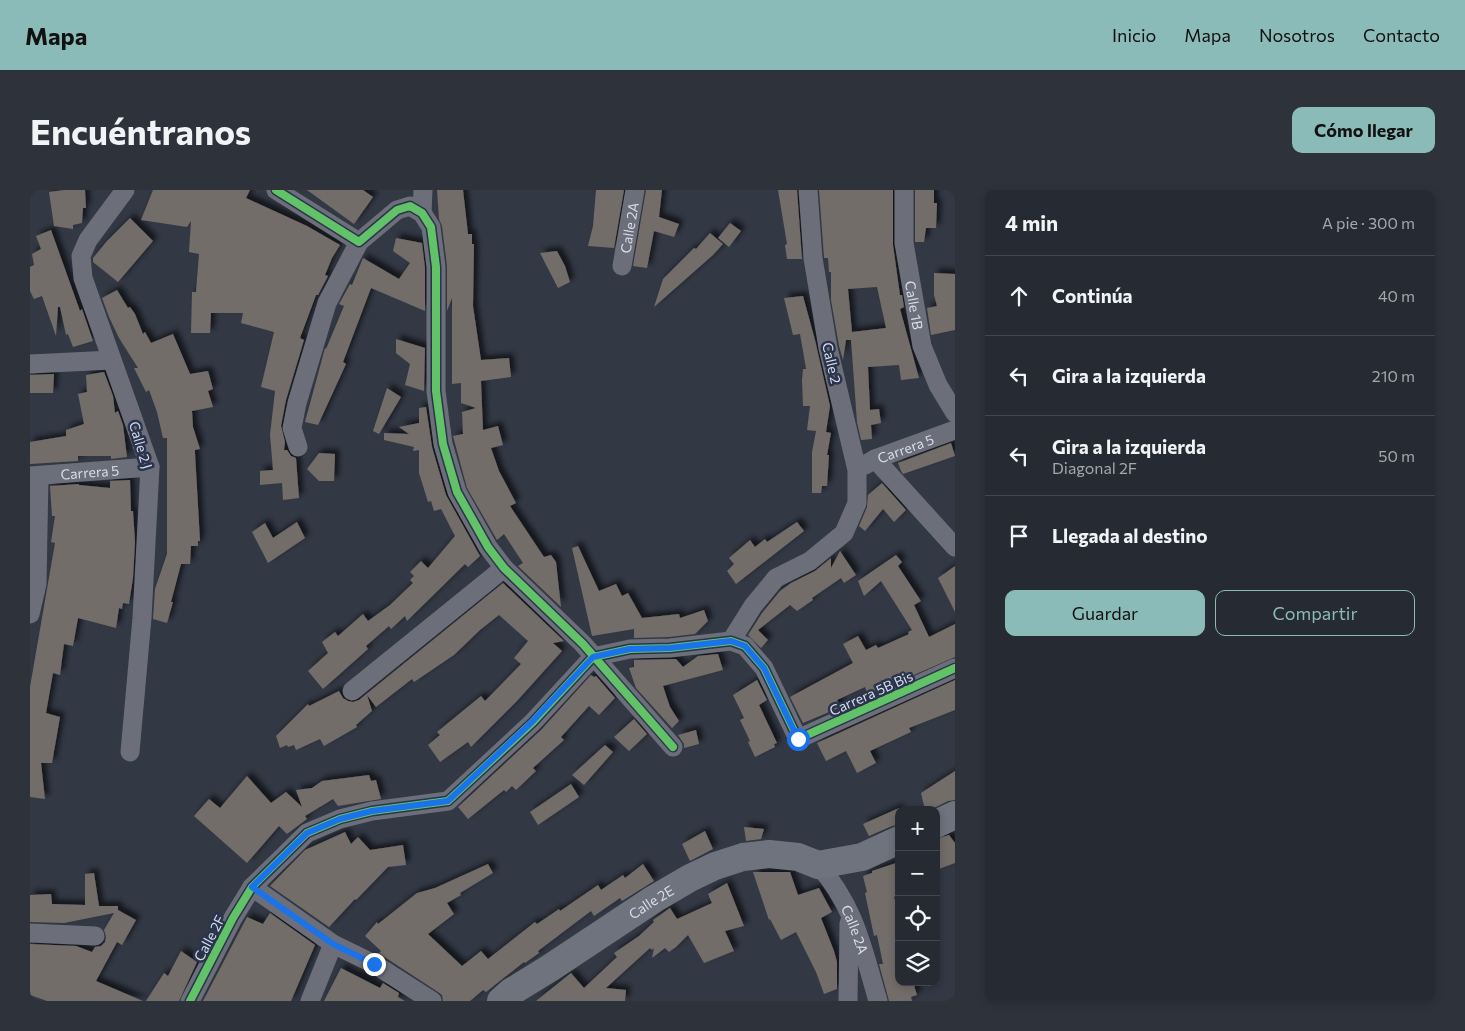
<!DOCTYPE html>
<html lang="es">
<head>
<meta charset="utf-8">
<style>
	:root { --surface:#262a33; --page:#2e323b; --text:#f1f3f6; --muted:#a4a7ac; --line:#42464e; --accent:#8bbbb9 }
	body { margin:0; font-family:Commissioner,sans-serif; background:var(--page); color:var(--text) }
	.controls { position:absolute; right:15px; bottom:15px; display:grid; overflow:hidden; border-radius:10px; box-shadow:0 2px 8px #0003 }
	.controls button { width:45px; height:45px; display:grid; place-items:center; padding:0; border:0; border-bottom:1px solid var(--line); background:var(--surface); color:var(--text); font:25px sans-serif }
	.stop { position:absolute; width:15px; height:15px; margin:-11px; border:4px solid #1a73e8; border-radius:50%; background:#fff }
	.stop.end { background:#1a73e8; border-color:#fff; box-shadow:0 1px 5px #0008 }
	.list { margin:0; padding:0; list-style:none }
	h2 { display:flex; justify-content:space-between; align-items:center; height:65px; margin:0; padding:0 20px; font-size:21px }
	h2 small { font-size:16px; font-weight:400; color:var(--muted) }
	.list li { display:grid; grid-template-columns:32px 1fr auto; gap:15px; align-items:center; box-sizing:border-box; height:80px; padding:0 20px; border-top:1px solid var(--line) }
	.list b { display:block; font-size:19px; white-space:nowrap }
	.list p { margin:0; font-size:16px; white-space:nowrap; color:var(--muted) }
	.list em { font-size:16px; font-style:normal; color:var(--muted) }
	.actions { display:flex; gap:10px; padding:15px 20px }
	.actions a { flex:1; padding:11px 0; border:1px solid var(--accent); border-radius:10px; text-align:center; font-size:18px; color:var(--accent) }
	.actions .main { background:var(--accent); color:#111 }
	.icon { flex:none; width:28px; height:28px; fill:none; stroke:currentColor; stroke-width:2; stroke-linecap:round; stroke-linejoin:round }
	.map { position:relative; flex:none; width:925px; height:811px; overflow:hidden; border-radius:10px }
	header { display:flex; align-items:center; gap:30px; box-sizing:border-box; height:70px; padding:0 25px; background:var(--accent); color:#111 }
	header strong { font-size:24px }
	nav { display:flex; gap:28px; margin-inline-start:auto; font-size:18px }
	.intro { display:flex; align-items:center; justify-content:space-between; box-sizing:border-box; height:120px; padding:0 30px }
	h1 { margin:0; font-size:35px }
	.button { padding:12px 22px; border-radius:10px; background:var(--accent); color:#111; font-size:18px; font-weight:700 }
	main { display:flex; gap:30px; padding:0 30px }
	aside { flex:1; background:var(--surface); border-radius:10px; box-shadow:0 2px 8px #0003 }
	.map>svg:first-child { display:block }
</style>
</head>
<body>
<header>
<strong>Mapa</strong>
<nav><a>Inicio</a><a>Mapa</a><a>Nosotros</a><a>Contacto</a></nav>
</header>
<div class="intro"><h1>Encuéntranos</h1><a class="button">Cómo llegar</a></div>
<main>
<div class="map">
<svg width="925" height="811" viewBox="0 0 925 811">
	<defs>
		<filter id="shadow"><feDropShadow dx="4.5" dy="-4.5" stdDeviation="2.5" flood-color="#0009"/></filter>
	</defs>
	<rect width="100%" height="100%" fill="#323844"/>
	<!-- building -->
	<path fill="#736d6a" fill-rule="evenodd" filter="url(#shadow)" d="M34,0H55L56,18H53L52,33L43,35V39L24,36L19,2Z
		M123,0H220L216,8L277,36L310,55L302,68L295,85L298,86L288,105H286L270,148L274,150L256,210L251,236L255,252L254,260H257L261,266L266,268L269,308L253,310L252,293L230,295V281L243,280L240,245L245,201L231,197L244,142L211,133L213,123H181L180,143H161L162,102H166L169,64L159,62L161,31L157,37L111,30Z
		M277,0H333L343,7L324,34Z
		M407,0H433L438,44H442V54H444L443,116L451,170L479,168L481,187L451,191L453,240L468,236L473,255L461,258L469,281L486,313L480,316L514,367L521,365L526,372L531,417L488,376L493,373L474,344L467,350L437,298L423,246L433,244L432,222L446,218L431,213V193L422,194V108L417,121V76L412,36L409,29Z
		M566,0H594L584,58L558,56L563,36Z
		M616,0H632L629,27L649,34L644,47L624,41L617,78L603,76Z
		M748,0H767L772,69H757L755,55L757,54Z
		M789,0H863V55L870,105H872L874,117L870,119L889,188L871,190L869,175L838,177L840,220L849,219L851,233L841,235L842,249L831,250L827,232L821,150H816L813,170L809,156L801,110V82H799L798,68H794V67ZM847,97L856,138L822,142L818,99Z
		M885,0H904V13H907L906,38H896L894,52H885Z
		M100,28L123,51L88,92L63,72V68L77,51Z
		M700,33L711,41L699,57L688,48Z
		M21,40L50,121L52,119L63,151L43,157L38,144L36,145L30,117H28L26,146L12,106L4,109L0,101V77L4,75L2,64L11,59L6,46Z
		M680,43L693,54L683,65L624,117L633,89L664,58L666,59Z
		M366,48L392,53L395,78V121L341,98L313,172L316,174L288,235L275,232L295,158L296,159L314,116L309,114L320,94L322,95L333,68L369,89L380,73L363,61Z
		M527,61L535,76L540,92L528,98L510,63Z
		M904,83L925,84V140L901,145L897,118L907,116L904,105Z
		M87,100L98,118L100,117L105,124L113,144L115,142L121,153L143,144L160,184L178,181L183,199L178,201L183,217L162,221L163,237L170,259L165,260V263L170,351H168V356H161L160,374H151L141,412H143L137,433L123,429L125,399L137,364V248H133L127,222L119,200L116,202L104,178H108L89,148L79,127L72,108Z
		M773,106L785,150L800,216L796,242L801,243L797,265H799L797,296H792L791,303H782V262L786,241L777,240L780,216H773L772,190L773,179H776L773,161L770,144L763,145L754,108Z
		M366,149L395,158L394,201L375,195L380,174L366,163Z
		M74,182L83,206L85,223L88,221L93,235L97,267L81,269V266H48V271L0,274V252L36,246V240L54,234L48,204L57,202L56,185Z
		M24,184L23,203H0V185Z
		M357,198L371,207L349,244L343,241Z
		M396,217L402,257L416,305L450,366L438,377L435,374L377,431L375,426L361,439L359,436L336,456L338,459L293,499L278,481L298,463L292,452L305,442L308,446L333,424L338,431L360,415L383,393L380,390L384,386L380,382L391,371L398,378L425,346L411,319L404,321L401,311L398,312L389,283V260L383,261L384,257L354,250V243L379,244L369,237L389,233V218Z
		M921,253L925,266L873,284L871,281L868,273Z
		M289,263L305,264L304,291H289L277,279Z
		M100,290L101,321H103L105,352L103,388L99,414L93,413L92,419L89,418L86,438L48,428L43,456L34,454L30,485L23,483L16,523L30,527L22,573H11L15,609L0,607V497L25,353L21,352L25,326H22L20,296L49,294V295L80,298V291Z
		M852,293L876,320L864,332L853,319L835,341L829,336L837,317L838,305Z
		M267,332L275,348L238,373L222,342L235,333L243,348Z
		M767,332L774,341L706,394L697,381L704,374L699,368L720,350L725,357L735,349L737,352Z
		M548,356L569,401L586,394L592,406L598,403L612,428L649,424L650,428L674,420L678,431L665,444L639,447L604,448V439L562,446L542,358Z
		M810,361L826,385L814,393L811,388L782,408L783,410L767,421L760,415L728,440L738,450L731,458L718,445L732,423L750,401L761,393L785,381L801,368V378Z
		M866,365L872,372L868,376L891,411L884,415L899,447L925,434V467L838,505L835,497L807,510L811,517L773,533L760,507L823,473L813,454L828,446L836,460L846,455L848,458L879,444L878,442L882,440L851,391L834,406L828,391Z
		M925,376V422L908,388Z
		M473,393L534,451L523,453L532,461L487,511L441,557L438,552L410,572L398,555L410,545L407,542L451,506L455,511L491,474L484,468L498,451L469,425L450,440L424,465L384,492L382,489L346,517L337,505L342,521L326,535L327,537L294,556L290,549L266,560L264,555L258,557L257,555L250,558L246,546L278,514L279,516L309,501L313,508L318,511L323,512L329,510Z
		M688,464L693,480L633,496L640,517L649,531L642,538L606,498L599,478L604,477V470L646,469L653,477L668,466Z
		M561,485L564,487L566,486L585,508L569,525L559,516L531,547L534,550L503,578L506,581L486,600L482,596L476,602L474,600L438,629L428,617L511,540Z
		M727,490L737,510L729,515L747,553L744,554L745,557L725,567L718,552L720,551L710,530L714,528L703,505Z
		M925,490V520L879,538L881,542L840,561L846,573L827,583L816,561L796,571L787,553Z
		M604,529L617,544L599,561L584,547Z
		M666,540L669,554L654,558V554L648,545Z
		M575,555L583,562L554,595L542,585Z
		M925,581V610L918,611L900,620H895L891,603Z
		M339,585L341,591L346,590L351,609L308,616L303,609L275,626L277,629L257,644L249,636L217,673L164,626L179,609L190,618L217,586L241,613L256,602L272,617L266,600L282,598L292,591Z
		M541,594L549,607L508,635L500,622Z
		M869,618V635L862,636L839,646L833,634Z
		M714,637L734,639L731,649L716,651Z
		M675,641L683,659L660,671L652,654Z
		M315,642L321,654L328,647L340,660L373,655L376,675L358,677L326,710L325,709L299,737L240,696L275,660Z
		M919,645L925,653V673L906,680V649Z
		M869,672V706L864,707L869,724V792H883L887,805L881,807L882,811H859L849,774H853L847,745L844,746L835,703L837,702L833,686L842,683V681Z
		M458,674L463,683L430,703L431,705L417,713L424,724L398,744L432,776L451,761L458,769L505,732L507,734L529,719L530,721L568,695L571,700L593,685L595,688L613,674L624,691L592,711L590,708L564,726L561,721L508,761L509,763L495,773L494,772L456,802L453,800L440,811H413L412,805L408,802L353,766L349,763L351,761L335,746L347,732L348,734L387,703L405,698Z
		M723,682H760L768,705L789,698L802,722L791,728L804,761L807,772V799L794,804L786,782L766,742L751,750L740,729L739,730Z
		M64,683L69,716H88V720L106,730L92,755L87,752L66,791L113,811H17L0,805V754L46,756L62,762L65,757L71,756L75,752L76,746L74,740L84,723L34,733L0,732V705L21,704L22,714L55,715V684Z
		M697,693L714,736L695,741L704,761L674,773L658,745L646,757L639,762L635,758L622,768L624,758L622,760L620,758L576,798L596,800L595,811H506L541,783L554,798L587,767L584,763L609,746L624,732L623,730L640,718L647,729L682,713L678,704Z
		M240,723L285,755L261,811H173L217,727L233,734Z
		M151,761L167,772L149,811H116L134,783L138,786Z
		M311,778L350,798L353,793L369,803L368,807L375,811H294Z"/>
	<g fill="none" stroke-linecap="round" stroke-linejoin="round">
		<!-- street -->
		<g stroke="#6c6f79" stroke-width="19">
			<path d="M95,0L58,50L51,66L53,88L120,277L112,428L100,562"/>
			<path d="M246,0L329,52L367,20L380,16L392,23L401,37L406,77V201L413,254L427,302L458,357L474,378L553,454L643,557"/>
			<path id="s1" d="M874,0V53L892,156L908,195L925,223"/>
			<path d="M392,23L393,0"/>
			<path id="s2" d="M592,76L605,0"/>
			<path d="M0,174L82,170"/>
			<path d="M268,257L262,238L267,213L297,113L329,52"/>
			<path d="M845,269L925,357"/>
			<path id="s3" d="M835,275L845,269L925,240"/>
			<path id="s4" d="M0,286L120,277"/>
			<path d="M0,424L7,394L9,286"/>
			<path d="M701,451L723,416L746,388L780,371L814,343L827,313V280L798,158L783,68L778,0"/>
			<path d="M322,501L474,378"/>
			<path id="s5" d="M788,675C825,716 833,760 848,811"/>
			<path d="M222,697L303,754L344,774L402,811"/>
			<path d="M0,743L65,746"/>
			<path d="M160,811L203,728L222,697L277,643L310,629L342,621L418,611L503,532L563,467L600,459L640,458L701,451L715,456L734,478L768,549L925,478"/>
			<path d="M280,811L303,754"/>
			<path d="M818,811L819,733"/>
		</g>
		<!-- secondary -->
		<g stroke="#6e737d" stroke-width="28">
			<path d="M906,634L925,625"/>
			<path id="s6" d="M471,811L481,802L520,778L624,709L660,688L685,676L713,667L739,664L768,667L788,675L832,667L869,650"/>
		</g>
		<!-- cycleway casing -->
		<g stroke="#2a344c" stroke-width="11">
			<path id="cycleway" d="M246,0L329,52L367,20L380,16L392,23L401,37L406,77V201L413,254L427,302L458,357L474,378L553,454L643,557
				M160,811L203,728L222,697L277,643L310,629L342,621L418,611L503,532L563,467L600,459L640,458L701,451L715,456L734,478L768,549L925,478"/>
		</g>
		<!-- cycleway -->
		<use href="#cycleway" stroke="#61c268" stroke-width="8"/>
	</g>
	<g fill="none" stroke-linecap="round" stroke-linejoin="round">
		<!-- route -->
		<path stroke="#1a73e8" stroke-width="6" d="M344,774L303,754L222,697L277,643L310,629L342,621L418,611L502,532L563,467L600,459L640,458L701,451L715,456L734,478L768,549"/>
	</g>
	<g text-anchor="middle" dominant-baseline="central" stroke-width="5" stroke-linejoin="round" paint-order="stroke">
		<!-- street labels -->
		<g font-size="14" fill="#d6ddec" stroke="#2a344c">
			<text stroke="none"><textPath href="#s2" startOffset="39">Calle 2A</textPath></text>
			<text stroke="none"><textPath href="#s1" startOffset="116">Calle 1B</textPath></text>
			<text transform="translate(802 173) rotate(77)">Calle 2</text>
			<text transform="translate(111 255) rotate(73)">Calle 2 J</text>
			<text stroke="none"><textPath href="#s3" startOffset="44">Carrera 5</textPath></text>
			<text stroke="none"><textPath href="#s4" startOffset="60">Carrera 5</textPath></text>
			<text transform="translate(841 503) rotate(-24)">Carrera 5B Bis</text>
			<text stroke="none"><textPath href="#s6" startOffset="180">Calle 2E</textPath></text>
			<text stroke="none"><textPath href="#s5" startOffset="75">Calle 2A</textPath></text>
			<text transform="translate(179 748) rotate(-62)">Calle 2F</text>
		</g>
	</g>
</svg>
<div class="controls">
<button>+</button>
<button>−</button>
<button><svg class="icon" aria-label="locate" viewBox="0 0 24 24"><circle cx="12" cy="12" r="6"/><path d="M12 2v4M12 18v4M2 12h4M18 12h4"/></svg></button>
<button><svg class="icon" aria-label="layers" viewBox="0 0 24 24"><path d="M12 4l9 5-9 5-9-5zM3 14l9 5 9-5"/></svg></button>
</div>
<div class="stop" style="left:768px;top:549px"></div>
<div class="stop end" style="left:344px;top:774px"></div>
</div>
<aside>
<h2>4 min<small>A pie · 300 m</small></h2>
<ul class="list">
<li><svg class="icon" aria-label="ahead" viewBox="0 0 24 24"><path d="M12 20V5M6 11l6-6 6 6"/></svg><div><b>Continúa</b></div><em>40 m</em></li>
<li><svg class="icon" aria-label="left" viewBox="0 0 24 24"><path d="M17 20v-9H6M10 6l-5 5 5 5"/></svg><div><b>Gira a la izquierda</b></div><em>210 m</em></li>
<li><svg class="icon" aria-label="left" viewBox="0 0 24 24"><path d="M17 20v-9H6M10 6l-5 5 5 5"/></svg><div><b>Gira a la izquierda</b><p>Diagonal 2F</p></div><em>50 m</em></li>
<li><svg class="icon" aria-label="arrive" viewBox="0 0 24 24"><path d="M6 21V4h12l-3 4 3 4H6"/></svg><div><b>Llegada al destino</b></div></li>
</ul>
<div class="actions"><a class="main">Guardar</a><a>Compartir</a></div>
</aside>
</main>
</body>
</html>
